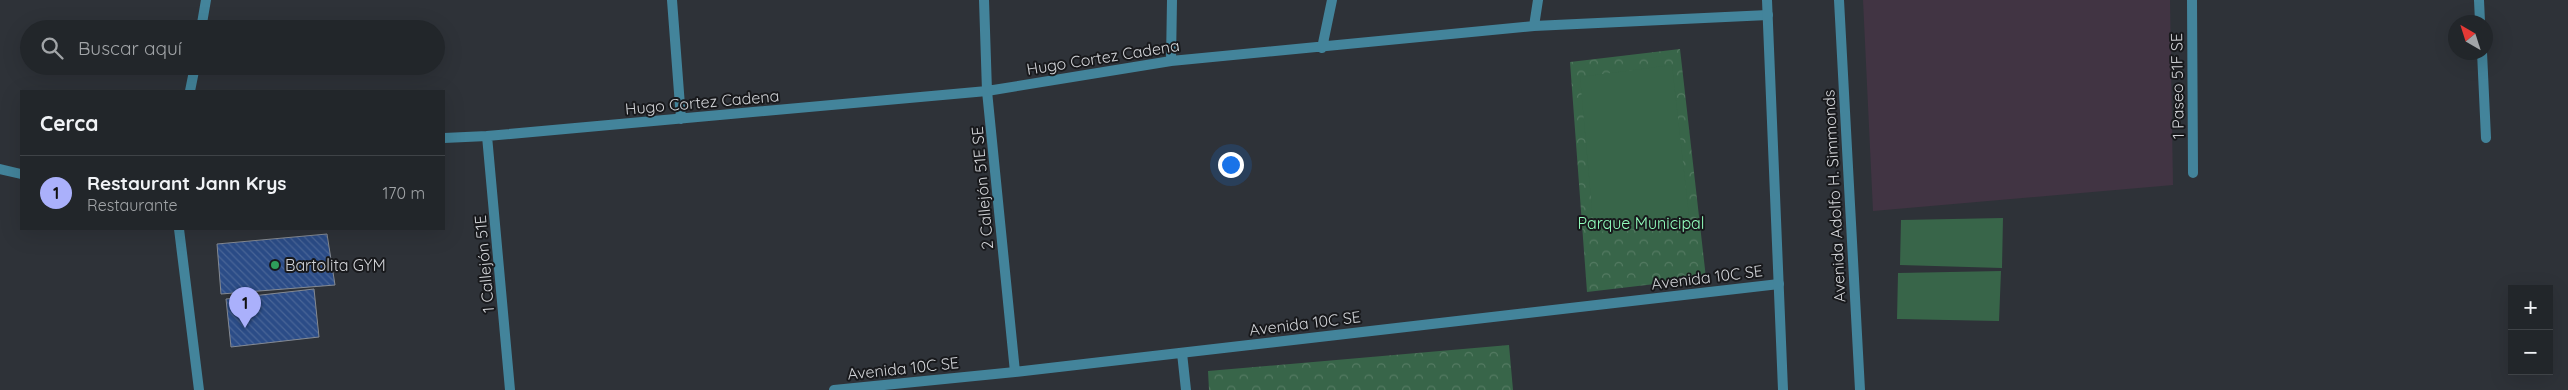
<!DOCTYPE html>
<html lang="es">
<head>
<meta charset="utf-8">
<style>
	:root { --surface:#22262a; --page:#2e3236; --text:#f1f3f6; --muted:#a2a5a8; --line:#3f4347; --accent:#aab0fb }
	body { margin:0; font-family:Quicksand,sans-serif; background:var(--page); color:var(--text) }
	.controls { position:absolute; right:15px; bottom:15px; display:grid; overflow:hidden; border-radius:0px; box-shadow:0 5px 20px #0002 }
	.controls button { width:45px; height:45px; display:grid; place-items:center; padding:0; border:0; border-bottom:1px solid var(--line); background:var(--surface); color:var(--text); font:25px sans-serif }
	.compass { position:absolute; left:2448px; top:15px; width:45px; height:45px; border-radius:50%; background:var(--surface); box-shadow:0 5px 20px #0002; rotate:321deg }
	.you { position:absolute; left:1230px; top:164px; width:18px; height:18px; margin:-12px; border:4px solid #fff; border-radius:50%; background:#1a73e8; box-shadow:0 0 0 8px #1a73e833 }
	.badge { display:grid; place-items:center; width:32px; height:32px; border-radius:50%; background:var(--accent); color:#111; font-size:16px; font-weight:700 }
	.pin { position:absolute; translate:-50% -41px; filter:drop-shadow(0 1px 2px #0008) }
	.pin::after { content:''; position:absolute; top:26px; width:18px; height:15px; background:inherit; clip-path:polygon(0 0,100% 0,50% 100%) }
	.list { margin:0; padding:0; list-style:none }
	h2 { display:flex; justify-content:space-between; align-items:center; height:65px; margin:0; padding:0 20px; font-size:21px }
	h2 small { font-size:16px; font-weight:400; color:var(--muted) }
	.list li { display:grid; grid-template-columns:32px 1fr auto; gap:15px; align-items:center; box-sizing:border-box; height:75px; padding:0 20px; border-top:1px solid var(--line) }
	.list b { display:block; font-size:19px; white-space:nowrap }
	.list p { margin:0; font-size:16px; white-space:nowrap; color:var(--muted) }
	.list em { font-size:16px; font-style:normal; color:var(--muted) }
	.icon { flex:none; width:28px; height:28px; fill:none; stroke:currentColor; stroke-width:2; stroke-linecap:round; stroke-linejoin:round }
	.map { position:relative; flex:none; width:2568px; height:390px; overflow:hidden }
	.search { position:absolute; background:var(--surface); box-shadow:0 5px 20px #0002; left:20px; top:20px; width:425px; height:55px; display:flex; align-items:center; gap:12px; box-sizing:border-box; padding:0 18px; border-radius:28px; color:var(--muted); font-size:19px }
	.panel { position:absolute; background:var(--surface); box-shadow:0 5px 20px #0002; left:20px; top:90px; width:425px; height:140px; border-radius:0px }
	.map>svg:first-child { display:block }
</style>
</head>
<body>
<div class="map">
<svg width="2568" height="390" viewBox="0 0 2568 390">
	<defs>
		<pattern id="park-crowns" width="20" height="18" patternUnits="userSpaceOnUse" patternTransform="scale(1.25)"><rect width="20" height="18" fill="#386549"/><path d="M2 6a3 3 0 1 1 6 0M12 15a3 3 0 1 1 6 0" fill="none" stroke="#547a62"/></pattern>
		<pattern id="building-back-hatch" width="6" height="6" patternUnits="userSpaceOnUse" patternTransform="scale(1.25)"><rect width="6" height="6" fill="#2b4c87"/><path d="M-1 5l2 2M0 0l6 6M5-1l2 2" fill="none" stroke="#496597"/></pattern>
	</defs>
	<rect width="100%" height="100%" fill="#2e3238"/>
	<!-- commercial -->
	<path fill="#413443" d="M1863,0H2170L2173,185L1873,211Z"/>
	<!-- park -->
	<path fill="url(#park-crowns)" d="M1680,49L1706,278L1587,292L1570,62Z
		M1509,345L1513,390H1209L1208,371Z"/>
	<!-- pitch -->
	<path fill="#386549" d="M1672,65L1690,225L1594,232L1580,77Z
		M2003,218L2002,268L1900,265L1901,220Z
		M2001,271L1999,321L1897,319L1898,273Z"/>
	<!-- building -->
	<path fill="url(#building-back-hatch)" stroke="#858a92" d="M327,234L335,285L221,294L217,244Z
		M314,289L319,337L231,347L226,299Z"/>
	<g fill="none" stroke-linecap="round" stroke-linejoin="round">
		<!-- minor -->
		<path stroke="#43849b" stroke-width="10" d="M672,0L681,119
			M984,0L987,91L1015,372
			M2192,0L2193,173
			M2479,0L2480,22
			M1534,26L1538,0
			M1322,48L1332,0
			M2482,52L2486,138
			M1171,61L1172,0
			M487,136L510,390
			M444,138L487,136L987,91L1171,61L1534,26L1768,15
			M1182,353L1186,390
			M834,390L1015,372L1779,284"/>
		<!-- tertiary -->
		<path stroke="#43849b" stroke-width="10" d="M1767,0L1783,390
			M1839,0L1860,390
			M201,29L206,0
			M190,91L195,66
			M0,169L21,174
			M179,229L199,390"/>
	</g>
	<!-- markers -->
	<circle fill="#2e9e5b" stroke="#18191c" stroke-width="2" cx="275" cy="265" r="5"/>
	<g text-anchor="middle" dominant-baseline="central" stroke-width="4" stroke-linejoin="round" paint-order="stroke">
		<!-- street labels -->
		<g font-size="16" fill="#d1d3d7" stroke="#18191c">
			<text transform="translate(1103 57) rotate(-9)">Hugo Cortez Cadena</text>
			<text transform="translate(2177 86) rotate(-91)">1 Paseo 51F SE</text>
			<text transform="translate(702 102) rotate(-5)">Hugo Cortez Cadena</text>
			<text transform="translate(982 188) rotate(-95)">2 Callejón 51E SE</text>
			<text transform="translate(1834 196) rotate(-93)">Avenida Adolfo H. Simmonds</text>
			<text transform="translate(484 264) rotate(-95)">1 Callejón 51E</text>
			<text transform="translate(1707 277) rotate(-7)">Avenida 10C SE</text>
			<text transform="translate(1305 323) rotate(-7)">Avenida 10C SE</text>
			<text transform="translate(903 368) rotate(-6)">Avenida 10C SE</text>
		</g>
		<!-- park labels -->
		<g font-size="16" fill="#92febd" stroke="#18191c">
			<text x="1641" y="223">Parque Municipal</text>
		</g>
		<!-- poi labels -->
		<g font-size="16" fill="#d1d3d7" stroke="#18191c" text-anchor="start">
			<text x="285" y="265">Bartolita GYM</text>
		</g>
	</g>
</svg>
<div class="controls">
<button>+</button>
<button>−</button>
</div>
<svg class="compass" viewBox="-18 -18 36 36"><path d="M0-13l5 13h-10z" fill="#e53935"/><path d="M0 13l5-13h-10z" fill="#a2a5a8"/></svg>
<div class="you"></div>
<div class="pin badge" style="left:245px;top:328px">1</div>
<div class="search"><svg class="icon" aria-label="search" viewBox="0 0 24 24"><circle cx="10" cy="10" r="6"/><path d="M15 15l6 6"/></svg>Buscar aquí</div>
<section class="panel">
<h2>Cerca<small></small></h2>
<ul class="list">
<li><span class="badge">1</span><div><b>Restaurant Jann Krys</b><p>Restaurante</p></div><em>170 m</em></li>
</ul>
</section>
</div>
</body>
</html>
